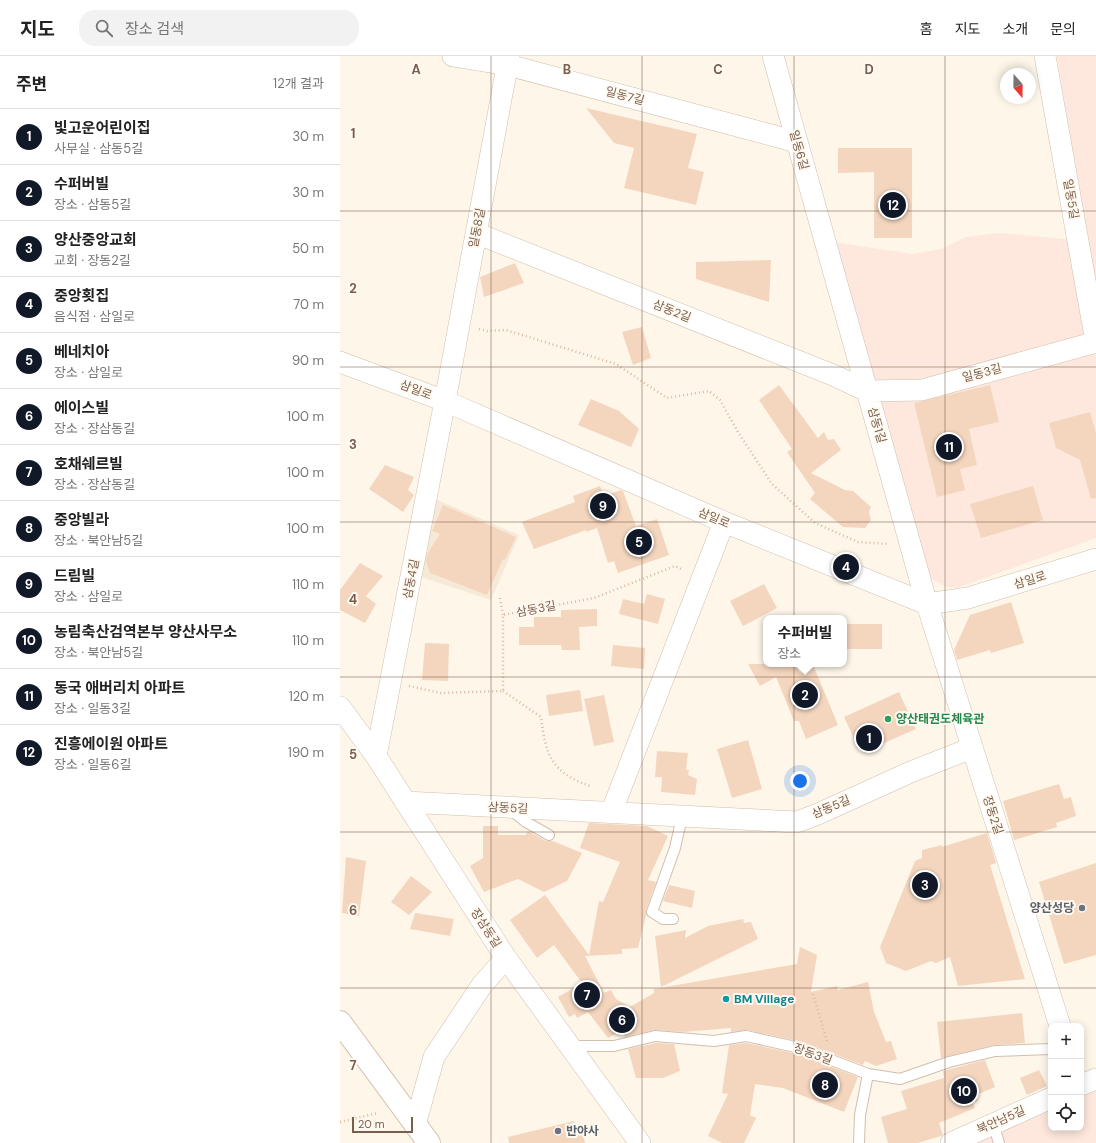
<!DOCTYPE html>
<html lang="ko">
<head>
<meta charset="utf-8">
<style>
	:root { --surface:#fff; --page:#f2f2f2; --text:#222; --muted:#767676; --line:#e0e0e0; --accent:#111827 }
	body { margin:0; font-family:"DM Sans","Noto Sans KR",sans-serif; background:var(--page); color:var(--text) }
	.controls { position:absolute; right:12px; bottom:12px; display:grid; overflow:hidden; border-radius:8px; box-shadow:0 2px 10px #0003 }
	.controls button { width:36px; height:36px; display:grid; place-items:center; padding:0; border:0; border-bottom:1px solid var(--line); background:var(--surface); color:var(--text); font:20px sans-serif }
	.compass { position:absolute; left:660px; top:12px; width:36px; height:36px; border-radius:50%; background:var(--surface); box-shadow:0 2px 10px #0003; rotate:160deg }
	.scale { position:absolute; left:12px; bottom:10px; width:61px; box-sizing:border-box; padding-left:4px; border:2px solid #7a5d4b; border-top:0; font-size:11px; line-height:14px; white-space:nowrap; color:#7a5d4b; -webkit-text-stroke:3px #fffaf1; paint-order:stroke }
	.you { position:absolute; left:460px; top:725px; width:14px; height:14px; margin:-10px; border:3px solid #fff; border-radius:50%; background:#1a73e8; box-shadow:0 0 0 6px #1a73e833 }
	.badge { display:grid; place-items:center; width:26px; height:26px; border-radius:50%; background:var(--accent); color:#fff; font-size:13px; font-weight:700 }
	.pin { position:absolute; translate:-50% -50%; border:2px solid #fff; box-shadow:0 1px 4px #0006 }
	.popup { position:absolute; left:423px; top:559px; width:84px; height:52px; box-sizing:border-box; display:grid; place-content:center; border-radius:8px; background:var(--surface); filter:drop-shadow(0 1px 3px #0005); font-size:13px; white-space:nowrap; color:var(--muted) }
	.popup b { font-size:15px; color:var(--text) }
	.popup::after { content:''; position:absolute; left:50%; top:100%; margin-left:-8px; border:8px solid transparent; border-top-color:var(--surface) }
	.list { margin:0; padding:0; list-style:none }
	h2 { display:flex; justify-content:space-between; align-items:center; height:52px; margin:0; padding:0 16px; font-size:17px }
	h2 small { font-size:13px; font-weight:400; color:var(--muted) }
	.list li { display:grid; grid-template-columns:26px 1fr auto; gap:12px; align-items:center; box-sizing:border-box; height:56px; padding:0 16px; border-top:1px solid var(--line) }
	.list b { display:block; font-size:15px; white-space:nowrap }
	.list p { margin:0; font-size:13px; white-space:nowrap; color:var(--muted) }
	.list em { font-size:13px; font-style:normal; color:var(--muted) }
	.icon { flex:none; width:22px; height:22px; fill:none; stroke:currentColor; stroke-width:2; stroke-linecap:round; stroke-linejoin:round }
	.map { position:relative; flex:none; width:756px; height:1087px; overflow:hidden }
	header { display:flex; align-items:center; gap:24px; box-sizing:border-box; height:56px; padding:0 20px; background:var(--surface); border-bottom:1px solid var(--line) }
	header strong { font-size:19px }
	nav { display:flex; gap:22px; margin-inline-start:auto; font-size:14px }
	.search { width:280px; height:36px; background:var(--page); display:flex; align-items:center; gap:10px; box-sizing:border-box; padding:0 14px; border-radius:16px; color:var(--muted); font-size:15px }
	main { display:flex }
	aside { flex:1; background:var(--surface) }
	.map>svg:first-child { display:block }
</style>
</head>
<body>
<header>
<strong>지도</strong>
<div class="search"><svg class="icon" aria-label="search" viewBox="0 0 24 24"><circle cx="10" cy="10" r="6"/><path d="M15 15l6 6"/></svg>장소 검색</div>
<nav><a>홈</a><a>지도</a><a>소개</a><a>문의</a></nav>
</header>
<main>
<aside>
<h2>주변<small>12개 결과</small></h2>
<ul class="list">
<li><span class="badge">1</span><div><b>빛고운어린이집</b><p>사무실 · 삼동5길</p></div><em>30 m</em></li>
<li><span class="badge">2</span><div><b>수퍼버빌</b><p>장소 · 삼동5길</p></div><em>30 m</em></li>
<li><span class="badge">3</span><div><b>양산중앙교회</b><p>교회 · 장동2길</p></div><em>50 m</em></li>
<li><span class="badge">4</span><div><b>중앙횟집</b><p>음식점 · 삼일로</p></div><em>70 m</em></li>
<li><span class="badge">5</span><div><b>베네치아</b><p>장소 · 삼일로</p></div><em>90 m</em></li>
<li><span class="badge">6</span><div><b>에이스빌</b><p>장소 · 장삼동길</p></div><em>100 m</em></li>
<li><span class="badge">7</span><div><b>호채쉐르빌</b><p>장소 · 장삼동길</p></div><em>100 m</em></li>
<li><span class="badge">8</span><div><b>중앙빌라</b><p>장소 · 북안남5길</p></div><em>100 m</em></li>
<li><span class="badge">9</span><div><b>드림빌</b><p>장소 · 삼일로</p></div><em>110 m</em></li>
<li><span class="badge">10</span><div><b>농림축산검역본부 양산사무소</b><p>장소 · 북안남5길</p></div><em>110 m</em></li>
<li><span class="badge">11</span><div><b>동국 애버리치 아파트</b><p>장소 · 일동3길</p></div><em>120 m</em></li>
<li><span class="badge">12</span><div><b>진흥에이원 아파트</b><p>장소 · 일동6길</p></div><em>190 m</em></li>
</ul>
</aside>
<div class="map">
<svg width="756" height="1087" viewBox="0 0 756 1087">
	<rect width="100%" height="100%" fill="#fdf6e9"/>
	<!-- residential -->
	<path fill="#f6e9d7" d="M93,442L179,479L151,544L75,519Z"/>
	<!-- commercial -->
	<path fill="#fee8dd" d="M717,0H756V482L617,532L606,531L587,520L487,185L572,198L601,193L626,181L659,177L747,185Z
		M756,1029V1087H632L711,1052V1072H741V1037Z"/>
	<!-- building -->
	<path fill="#f4d6bf" d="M246,52L357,78L348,112L364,116L356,149L284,132L294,92L274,87Z
		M498,92H572V182H534V116L498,117Z
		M431,204L429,246L356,223V206Z
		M175,207L184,227L144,241L140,221Z
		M302,271L311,302L293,309L282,276Z
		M439,329L478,382L484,376L488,384L494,383L501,394L471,417L505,434L513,435L531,451L529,456L531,464L525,472L503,471L470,443L475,437L447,396L452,393L419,344Z
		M650,329L659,366L629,373L637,409L620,413L625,434L597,441L574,347Z
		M251,343L279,355L299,373L291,391L238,369Z
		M750,356L756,377V442L751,443L740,404L716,392L709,367Z
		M45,409L74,421L68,434L74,439L63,456L29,433Z
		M260,430L264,440L281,434L283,435L296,470L317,463L329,499L278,517L274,505L268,507L257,472L246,476V474L194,493L182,466L235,446L233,440Z
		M693,430L703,464L641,482L630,448Z
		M103,449L176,481L165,504L163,503L147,539L90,517L86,506L87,498L100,478L92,475Z
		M20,507L43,520L26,540L36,548L25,567L0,554V534Z
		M424,528L437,552L403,570L390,545Z
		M307,538L325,543L318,568L279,558L283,543L304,548Z
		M671,546L684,587L651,597L650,594L617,604L614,594L630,559Z
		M257,553V570L239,571L240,594H222L221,589H179V571H194V561H221V554Z
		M506,568H542V593H506Z
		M85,587L109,588L108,625L82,624Z
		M273,589L305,592L304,613L271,610Z
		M408,608H461L456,610L460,617L474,611L498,669L466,683L459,665H454L436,621L420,630Z
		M240,634L243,655L209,660L206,639Z
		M559,636L576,673L535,691L517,689L504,661Z
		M264,639L274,686L254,690L244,643Z
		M408,684L422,733L392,742L377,693Z
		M317,695L348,697L346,714H349L348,719L357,723L355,739L321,736L322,721H315Z
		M719,728L724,743L731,741L736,760L716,767L717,771L674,784L663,745Z
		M249,767L307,770L328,780L308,824L316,826L306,854V859L298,892L282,893V898L245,900L264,937L271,934L276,943L290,951L314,937V933L457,908L460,891L477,899L471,936L497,930L498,934L528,926L534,956L546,986L551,985L557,1003L536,1010L525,1005L523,1009L462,986L407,974L391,976V972L343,976L315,974L285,981L283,974L268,982L248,956L237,962L235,958L229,961L218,941L242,927L214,889L197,902L170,864L205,839L249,899L259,845L263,846L280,806L240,792Z
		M143,770H158V779H186L188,775L206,785H213L242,797L227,825L204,836L178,823L144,836L130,810L143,802Z
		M647,777L656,807L650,809L685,923L618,930L610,901L596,907L591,905L566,915L546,907L540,891L575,805L582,802V794L602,789V791Z
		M6,801L26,805L19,860L2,857Z
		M756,807V899L724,908L699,826Z
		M71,820L92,836L69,859L51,846Z
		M329,829L355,835L352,852L323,845Z
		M75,857L114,863L110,880L70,873Z
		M403,863L404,867L411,866L418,883L321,931L315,880L346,874L345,882L368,870Z
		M682,957L685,987L654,989L601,1002L597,966Z
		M316,987L334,988L340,1015L323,1022H296L288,993Z
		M406,987L458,998L518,1021L504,1056L443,1032L415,1028L410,1059L416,1062L404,1087H382L368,1080L388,1038L382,1037L389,989Z
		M645,1004L655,1031L636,1039L638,1045L633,1047L635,1052L599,1067L603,1079L601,1080L578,1087H548L541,1061L567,1053L561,1035L604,1022L603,1015Z
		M699,1014L707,1030L687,1039L680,1022Z
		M234,1065L235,1070L241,1069L245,1087H169L168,1081Z"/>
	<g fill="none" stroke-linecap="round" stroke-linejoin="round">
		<!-- lane casing -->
		<g stroke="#d1bfad" stroke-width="12">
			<path id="lane" d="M171,754L186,766L209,779
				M333,863H323L312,856L335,792L342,761
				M230,990H274L315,980L374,985L406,980L460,992L528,1018L560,1023L609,1006L655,995L711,993
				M653,1067L659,1087
				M519,1087L520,1059L528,1018"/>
		</g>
		<!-- street casing -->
		<g stroke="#d1bfad" stroke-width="22">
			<path id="street" d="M113,0L168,9L457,86
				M433,0L587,548L720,970
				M705,0L756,286
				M136,177L493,319L527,335L582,334L756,286
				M0,306L105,345L384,466L587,548L628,542L756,503
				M0,651L36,700L166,902L300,1087
				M36,700L105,345L169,0
				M65,746L457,766L478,758L573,715L632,692
				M271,757L384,466
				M741,1029L756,1023
				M75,1069L94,1001L142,929L166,902
				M611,1087L711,1042"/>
		</g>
		<!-- secondary casing -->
		<g stroke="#d7c1ad" stroke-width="24">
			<path id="secondary" d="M0,966L89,1087"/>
		</g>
		<!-- path -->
		<path stroke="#dabaa2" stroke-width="2.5" stroke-dasharray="1 3" stroke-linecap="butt" d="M139,273L147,275L166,274L276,308L327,342L369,335L380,344L398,376L432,428L475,467L518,486L549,488
			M160,542L163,559
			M69,630L101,637L163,635V559L254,542L335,510L343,514
			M163,635L201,661C206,700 211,716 250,730
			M473,938L487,985
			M0,1066L38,1057"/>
		<!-- lane -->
		<use href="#lane" stroke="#fff" stroke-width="10"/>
		<!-- street -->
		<use href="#street" stroke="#fff" stroke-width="21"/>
		<!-- secondary -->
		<use href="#secondary" stroke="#fff" stroke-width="22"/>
	</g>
	<!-- grid -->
	<path fill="none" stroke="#7a5d4b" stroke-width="1" stroke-opacity="0.55" d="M151,0V1087M302,0V1087M454,0V1087M605,0V1087M0,155H756M0,311H756M0,466H756M0,621H756M0,776H756M0,932H756"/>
	<!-- markers -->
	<circle fill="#2e9e5b" stroke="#fffaf1" stroke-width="1.5" cx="548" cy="663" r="4"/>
	<g fill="#6b7280" stroke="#fffaf1" stroke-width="1.5">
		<circle cx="742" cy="852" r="4"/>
		<circle cx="218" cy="1075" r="4"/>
	</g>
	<circle fill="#0f9aa8" stroke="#fffaf1" stroke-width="1.5" cx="386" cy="943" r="4"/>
	<g text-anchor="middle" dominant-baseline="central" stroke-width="4" stroke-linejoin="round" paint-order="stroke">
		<!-- street labels -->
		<g font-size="12" fill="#7a5d4b" stroke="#fffaf1">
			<text transform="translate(285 40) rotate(15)">일동7길</text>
			<text transform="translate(459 94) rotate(74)">일동6길</text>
			<text transform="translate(731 143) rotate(80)">일동5길</text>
			<text transform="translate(137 172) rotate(-79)">일동8길</text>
			<text transform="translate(332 255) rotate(22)">삼동2길</text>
			<text transform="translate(642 317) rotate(-15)">일동3길</text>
			<text transform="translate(76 334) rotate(21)">삼일로</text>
			<text transform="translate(537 369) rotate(74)">삼동1길</text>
			<text transform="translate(374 462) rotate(23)">삼일로</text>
			<text transform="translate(71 523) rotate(-79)">삼동4길</text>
			<text transform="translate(690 524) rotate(-17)">삼일로</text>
			<text transform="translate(196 553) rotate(-11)">삼동3길</text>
			<text transform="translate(491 751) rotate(-23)">삼동5길</text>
			<text transform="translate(168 752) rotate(3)">삼동5길</text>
			<text transform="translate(653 759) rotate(72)">장동2길</text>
			<text transform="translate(146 872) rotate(57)">장삼동길</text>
			<text transform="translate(473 998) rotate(20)">장동3길</text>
			<text transform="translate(661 1064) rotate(-24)">북안남5길</text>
		</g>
		<!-- leisure labels -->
		<g font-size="12" font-weight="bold" fill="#27864d" stroke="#fffaf1" text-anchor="start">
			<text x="556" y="663">양산태권도체육관</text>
		</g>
		<!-- worship labels -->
		<g font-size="12" font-weight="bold" fill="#5b616d" stroke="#fffaf1" text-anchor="end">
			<text x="734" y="852">양산성당</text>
			<text x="226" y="1075" text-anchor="start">반야사</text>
		</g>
		<!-- culture labels -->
		<g font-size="12" font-weight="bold" fill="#0d838f" stroke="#fffaf1" text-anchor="start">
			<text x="394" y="943">BM Village</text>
		</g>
	</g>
	<g font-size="13" text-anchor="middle" font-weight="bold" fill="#7a5d4b" stroke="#fffaf1" stroke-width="4" stroke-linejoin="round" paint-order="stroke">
		<text x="76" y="18">A</text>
		<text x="227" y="18">B</text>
		<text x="378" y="18">C</text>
		<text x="529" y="18">D</text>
		<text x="13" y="82">1</text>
		<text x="13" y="237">2</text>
		<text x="13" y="393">3</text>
		<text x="13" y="548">4</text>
		<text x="13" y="703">5</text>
		<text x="13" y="859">6</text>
		<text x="13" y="1014">7</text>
	</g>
</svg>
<div class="controls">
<button>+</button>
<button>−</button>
<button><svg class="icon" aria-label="locate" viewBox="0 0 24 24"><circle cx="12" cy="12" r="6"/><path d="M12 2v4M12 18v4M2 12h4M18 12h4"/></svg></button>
</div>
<svg class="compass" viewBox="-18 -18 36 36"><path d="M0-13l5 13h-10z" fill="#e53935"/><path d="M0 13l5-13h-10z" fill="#767676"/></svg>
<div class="scale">20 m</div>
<div class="you"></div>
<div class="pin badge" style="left:529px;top:682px">1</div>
<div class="pin badge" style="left:465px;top:639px">2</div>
<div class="popup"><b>수퍼버빌</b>장소</div>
<div class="pin badge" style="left:585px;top:829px">3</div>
<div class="pin badge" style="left:506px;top:511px">4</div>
<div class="pin badge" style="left:299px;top:486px">5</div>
<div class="pin badge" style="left:282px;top:964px">6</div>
<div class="pin badge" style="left:247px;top:939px">7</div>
<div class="pin badge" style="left:485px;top:1029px">8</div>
<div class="pin badge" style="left:263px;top:450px">9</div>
<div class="pin badge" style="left:624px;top:1035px">10</div>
<div class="pin badge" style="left:609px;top:391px">11</div>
<div class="pin badge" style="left:553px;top:149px">12</div>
</div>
</main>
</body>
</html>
